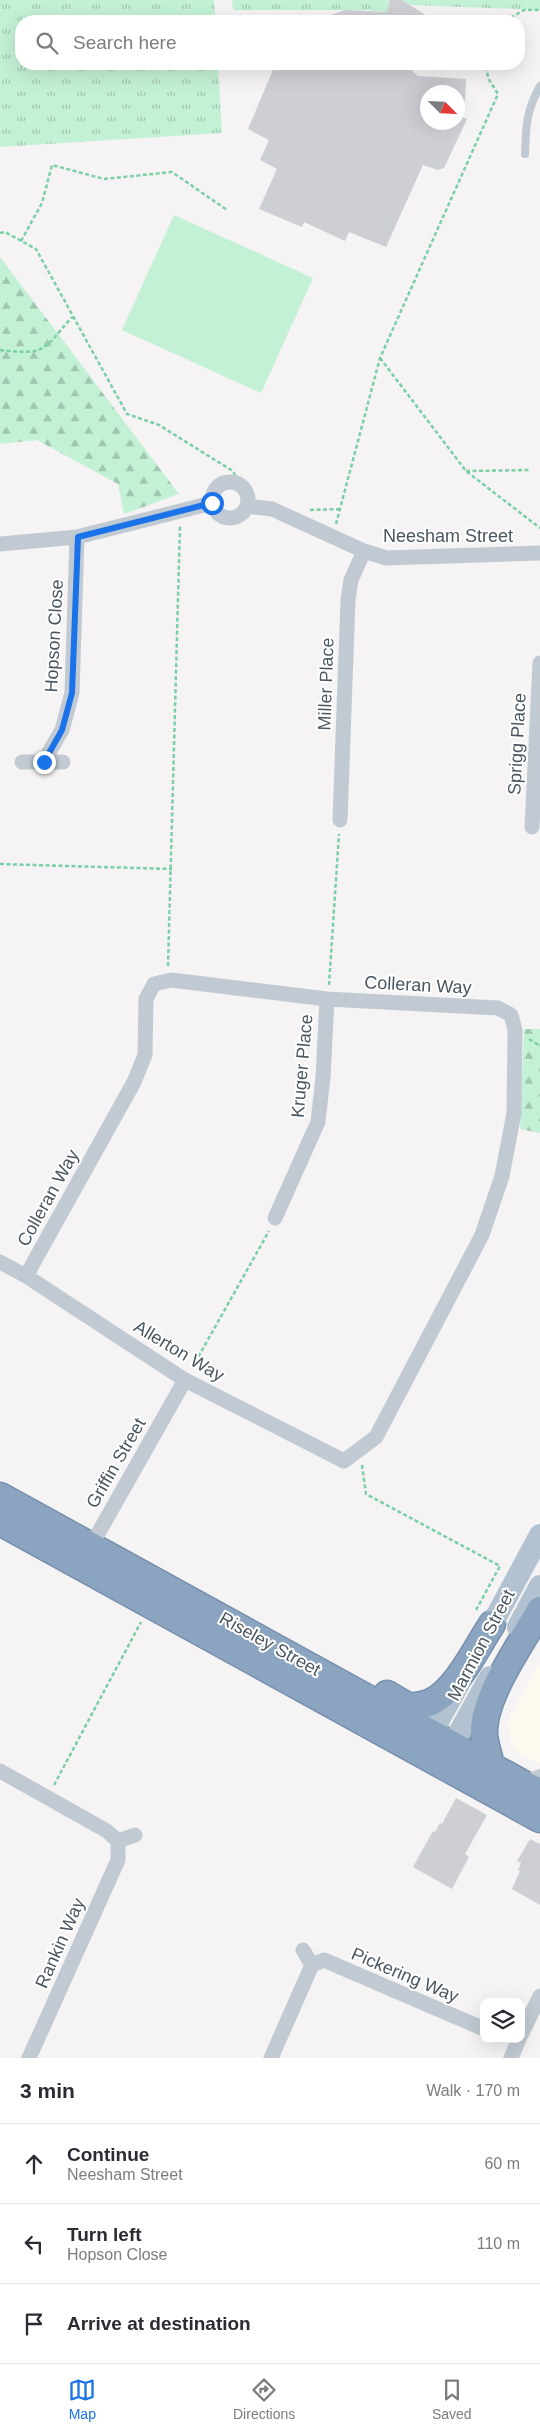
<!DOCTYPE html>
<html lang="en">
<head>
<meta charset="utf-8">
<style>
	:root { --surface:#fff; --page:#f7f7f7; --text:#2b2b33; --muted:#7c7c81; --line:#e1e1e2; --accent:#1a73e8 }
	body { margin:0; font-family:Helvetica,sans-serif; background:var(--page); color:var(--text) }
	.controls { position:absolute; right:15px; bottom:15px; display:grid; overflow:hidden; border-radius:10px; box-shadow:0 5px 20px #0002 }
	.controls button { width:45px; height:45px; display:grid; place-items:center; padding:0; border:0; border-bottom:1px solid var(--line); background:var(--surface); color:var(--text); font:25px sans-serif }
	.compass { position:absolute; left:420px; top:85px; width:45px; height:45px; border-radius:50%; background:var(--surface); box-shadow:0 5px 20px #0002; rotate:114deg }
	.stop { position:absolute; width:15px; height:15px; margin:-11px; border:4px solid #1a73e8; border-radius:50%; background:#fff }
	.stop.end { background:#1a73e8; border-color:#fff; box-shadow:0 1px 5px #0008 }
	.list { margin:0; padding:0; list-style:none }
	h2 { display:flex; justify-content:space-between; align-items:center; height:65px; margin:0; padding:0 20px; font-size:21px }
	h2 small { font-size:16px; font-weight:400; color:var(--muted) }
	.list li { display:grid; grid-template-columns:32px 1fr auto; gap:15px; align-items:center; box-sizing:border-box; height:80px; padding:0 20px; border-top:1px solid var(--line) }
	.list b { display:block; font-size:19px; white-space:nowrap }
	.list p { margin:0; font-size:16px; white-space:nowrap; color:var(--muted) }
	.list em { font-size:16px; font-style:normal; color:var(--muted) }
	.icon { flex:none; width:28px; height:28px; fill:none; stroke:currentColor; stroke-width:2; stroke-linecap:round; stroke-linejoin:round }
	.map { position:relative; flex:none; width:540px; height:2058px; overflow:hidden }
	.search { position:absolute; background:var(--surface); box-shadow:0 5px 20px #0002; left:15px; right:15px; top:15px; height:55px; display:flex; align-items:center; gap:12px; box-sizing:border-box; padding:0 18px; border-radius:20px; color:var(--muted); font-size:19px }
	.sheet { height:305px; background:var(--surface) }
	nav { display:flex; justify-content:space-around; align-items:center; box-sizing:border-box; height:70px; border-top:1px solid var(--line); background:var(--surface); font-size:14px; color:var(--muted) }
	nav a { display:grid; justify-items:center; gap:2px }
	nav .on { color:var(--accent) }
	.map>svg:first-child { display:block }
</style>
</head>
<body>
<div class="map">
<svg width="540" height="2058" viewBox="0 0 540 2058">
	<defs>
		<pattern id="grass-tufts" width="24" height="20" patternUnits="userSpaceOnUse" patternTransform="scale(1.25)"><rect width="24" height="20" fill="#c3f1d5"/><path d="M3 7l-1-3M5 7V3M7 7l1-3M15 17l-1-3M17 17v-4M19 17l1-3" fill="none" stroke="#a0c6b0"/></pattern>
		<pattern id="forest-firs" width="22" height="20" patternUnits="userSpaceOnUse" patternTransform="scale(1.25)"><rect width="22" height="20" fill="#c3f1d5"/><path d="M5 1l3.5 6h-7zM16 11l3.5 6h-7z" fill="#a0c6b0"/></pattern>
	</defs>
	<rect width="100%" height="100%" fill="#f5f3f3"/>
	<!-- commercial -->
	<path fill="#fdf9ef" d="M540,1662V1764L513,1749L507,1722Z"/>
	<!-- grass -->
	<path fill="url(#grass-tufts)" d="M0,0H214L216,21H21V64H218L222,133L0,147Z
		M232,0H390L387,12L369,10H233Z
		M402,0H540V10L411,5Z"/>
	<!-- forest -->
	<path fill="url(#forest-firs)" d="M0,257L179,494L124,514L118,484L37,440L0,444Z
		M524,1029H540V1133L520,1129Z"/>
	<!-- park -->
	<path fill="#c3f1d5" d="M174,215L313,278L261,393L122,330Z"/>
	<!-- building -->
	<path fill="#cdcfd5" fill-rule="evenodd" d="M390,0H402L432,19L431,21H314L345,10L387,12Z
		M281,64H405L418,76L466,79L465,100L458,115L467,119L444,168L438,170L423,165L386,247L349,232L345,241L304,222L302,227L259,209L277,169L260,160L269,140L248,129L275,65L280,67ZM428,92H458V122H428Z
		M456,1798L487,1815L465,1854L469,1857L452,1889L413,1867L433,1831L435,1832L440,1823L442,1824Z
		M530,1839L540,1844V1905L512,1889L520,1871L518,1870L521,1863L517,1861Z"/>
	<g fill="none" stroke-linecap="round" stroke-linejoin="round">
		<!-- highway casing -->
		<g stroke="#7690ad" stroke-width="29">
			<path id="highway" d="M0,1496L540,1793
				M0,1522L540,1819
				M387,1694L409,1707C416,1706 423,1705 429,1703C456,1692 476,1648 492,1624
				M491,1766C489,1756 485,1745 484,1735C482,1697 522,1643 540,1610"/>
		</g>
		<!-- path -->
		<path stroke="#7ad0a6" stroke-width="2.5" stroke-dasharray="4 2.5" stroke-linecap="butt" d="M505,21L524,10H540
			M0,233L5,232L36,249L127,414L159,425L215,460L233,471L240,485
			M21,241L42,203L52,165L104,179L172,172L227,210
			M0,350C47,355 42,351 72,317
			M380,358L466,471L540,528
			M466,471L529,470
			M310,510L340,509
			M336,524L380,358L498,94L488,78L486,64
			M0,864L172,869
			M168,966L180,525
			M329,985L339,834
			M529,1039L540,1046
			M192,1368L269,1231
			M362,1465L366,1494L500,1566L476,1610
			M54,1785L141,1622"/>
		<!-- lane -->
		<path stroke="#c1cad2" stroke-width="8" d="M525,154C526,127 526,111 540,86
			M527,1778L540,1773"/>
		<!-- street -->
		<path stroke="#c1cad2" stroke-width="15" d="M212 500a18 18 0 1 1 36 0a18 18 0 1 1-36 0Z
			M247,506L272,509L364,551L386,558L540,553
			M0,544L77,537L212,503
			M22,762H63
			M43,762L62,730L72,693L77,537
			M340,820L348,600L351,580L364,551
			M532,827L540,663
			M275,1218L318,1122L323,1077L327,999
			M0,1262L26,1276L185,1380L344,1461L376,1437L482,1235L502,1176L514,1113L515,1030L511,1015L498,1008L327,999L171,980L154,984L146,999L145,1055L134,1082L26,1276
			M87,1553L185,1380
			M0,1771L107,1831L118,1841V1860L29,2058
			M118,1841L135,1835
			M303,1950L312,1965
			M521,2035L540,1996
			M271,2058L312,1965L324,1960L484,2029
			M511,2058L519,2039"/>
		<!-- primary -->
		<path stroke="#b3c2d1" stroke-width="22" d="M518,1627L540,1586
			M484,1639L540,1535
			M423,1748L460,1682
			M444,1760L490,1677"/>
		<!-- highway -->
		<use href="#highway" stroke="#8ba5c1" stroke-width="26"/>
	</g>
	<g fill="none" stroke-linecap="round" stroke-linejoin="round">
		<!-- route -->
		<path stroke="#1a73e8" stroke-width="6" d="M44,762L62,730L72,693L78,537L212,503"/>
	</g>
	<g text-anchor="middle" dominant-baseline="central" stroke-width="4" stroke-linejoin="round" paint-order="stroke">
		<!-- street labels -->
		<g font-size="18" fill="#4a5661" stroke="#fff">
			<text x="448" y="536">Neesham Street</text>
			<text transform="translate(54 636) rotate(-87)">Hopson Close</text>
			<text transform="translate(326 684) rotate(-88)">Miller Place</text>
			<text transform="translate(517 744) rotate(-87)">Sprigg Place</text>
			<text transform="translate(418 985) rotate(3)">Colleran Way</text>
			<text transform="translate(302 1066) rotate(-85)">Kruger Place</text>
			<text transform="translate(48 1198) rotate(-61)">Colleran Way</text>
			<text transform="translate(179 1351) rotate(31)">Allerton Way</text>
			<text transform="translate(116 1463) rotate(-60)">Griffin Street</text>
			<text transform="translate(270 1644) rotate(29)">Riseley Street</text>
			<text transform="translate(481 1645) rotate(-62)">Marmion Street</text>
			<text transform="translate(60 1943) rotate(-66)">Rankin Way</text>
			<text transform="translate(405 1975) rotate(23)">Pickering Way</text>
		</g>
	</g>
</svg>
<div class="controls">
<button><svg class="icon" aria-label="layers" viewBox="0 0 24 24"><path d="M12 4l9 5-9 5-9-5zM3 14l9 5 9-5"/></svg></button>
</div>
<svg class="compass" viewBox="-18 -18 36 36"><path d="M0-13l5 13h-10z" fill="#e53935"/><path d="M0 13l5-13h-10z" fill="#7c7c81"/></svg>
<div class="stop" style="left:212px;top:503px"></div>
<div class="stop end" style="left:44px;top:762px"></div>
<div class="search"><svg class="icon" aria-label="search" viewBox="0 0 24 24"><circle cx="10" cy="10" r="6"/><path d="M15 15l6 6"/></svg>Search here</div>
</div>
<section class="sheet">
<h2>3 min<small>Walk · 170 m</small></h2>
<ul class="list">
<li><svg class="icon" aria-label="ahead" viewBox="0 0 24 24"><path d="M12 20V5M6 11l6-6 6 6"/></svg><div><b>Continue</b><p>Neesham Street</p></div><em>60 m</em></li>
<li><svg class="icon" aria-label="left" viewBox="0 0 24 24"><path d="M17 20v-9H6M10 6l-5 5 5 5"/></svg><div><b>Turn left</b><p>Hopson Close</p></div><em>110 m</em></li>
<li><svg class="icon" aria-label="arrive" viewBox="0 0 24 24"><path d="M6 21V4h12l-3 4 3 4H6"/></svg><div><b>Arrive at destination</b></div></li>
</ul>
</section>
<nav>
<a class="on"><svg class="icon" aria-label="map" viewBox="0 0 24 24"><path d="M3 6l6-2 6 2 6-2v14l-6 2-6-2-6 2zM9 4v14M15 6v14"/></svg>Map</a>
<a><svg class="icon" aria-label="directions" viewBox="0 0 24 24"><path d="M12 3l9 9-9 9-9-9zM9 14v-3h6M13 9l2 2-2 2"/></svg>Directions</a>
<a><svg class="icon" aria-label="saved" viewBox="0 0 24 24"><path d="M7 4h10v16l-5-4-5 4z"/></svg>Saved</a>
</nav>
</body>
</html>
